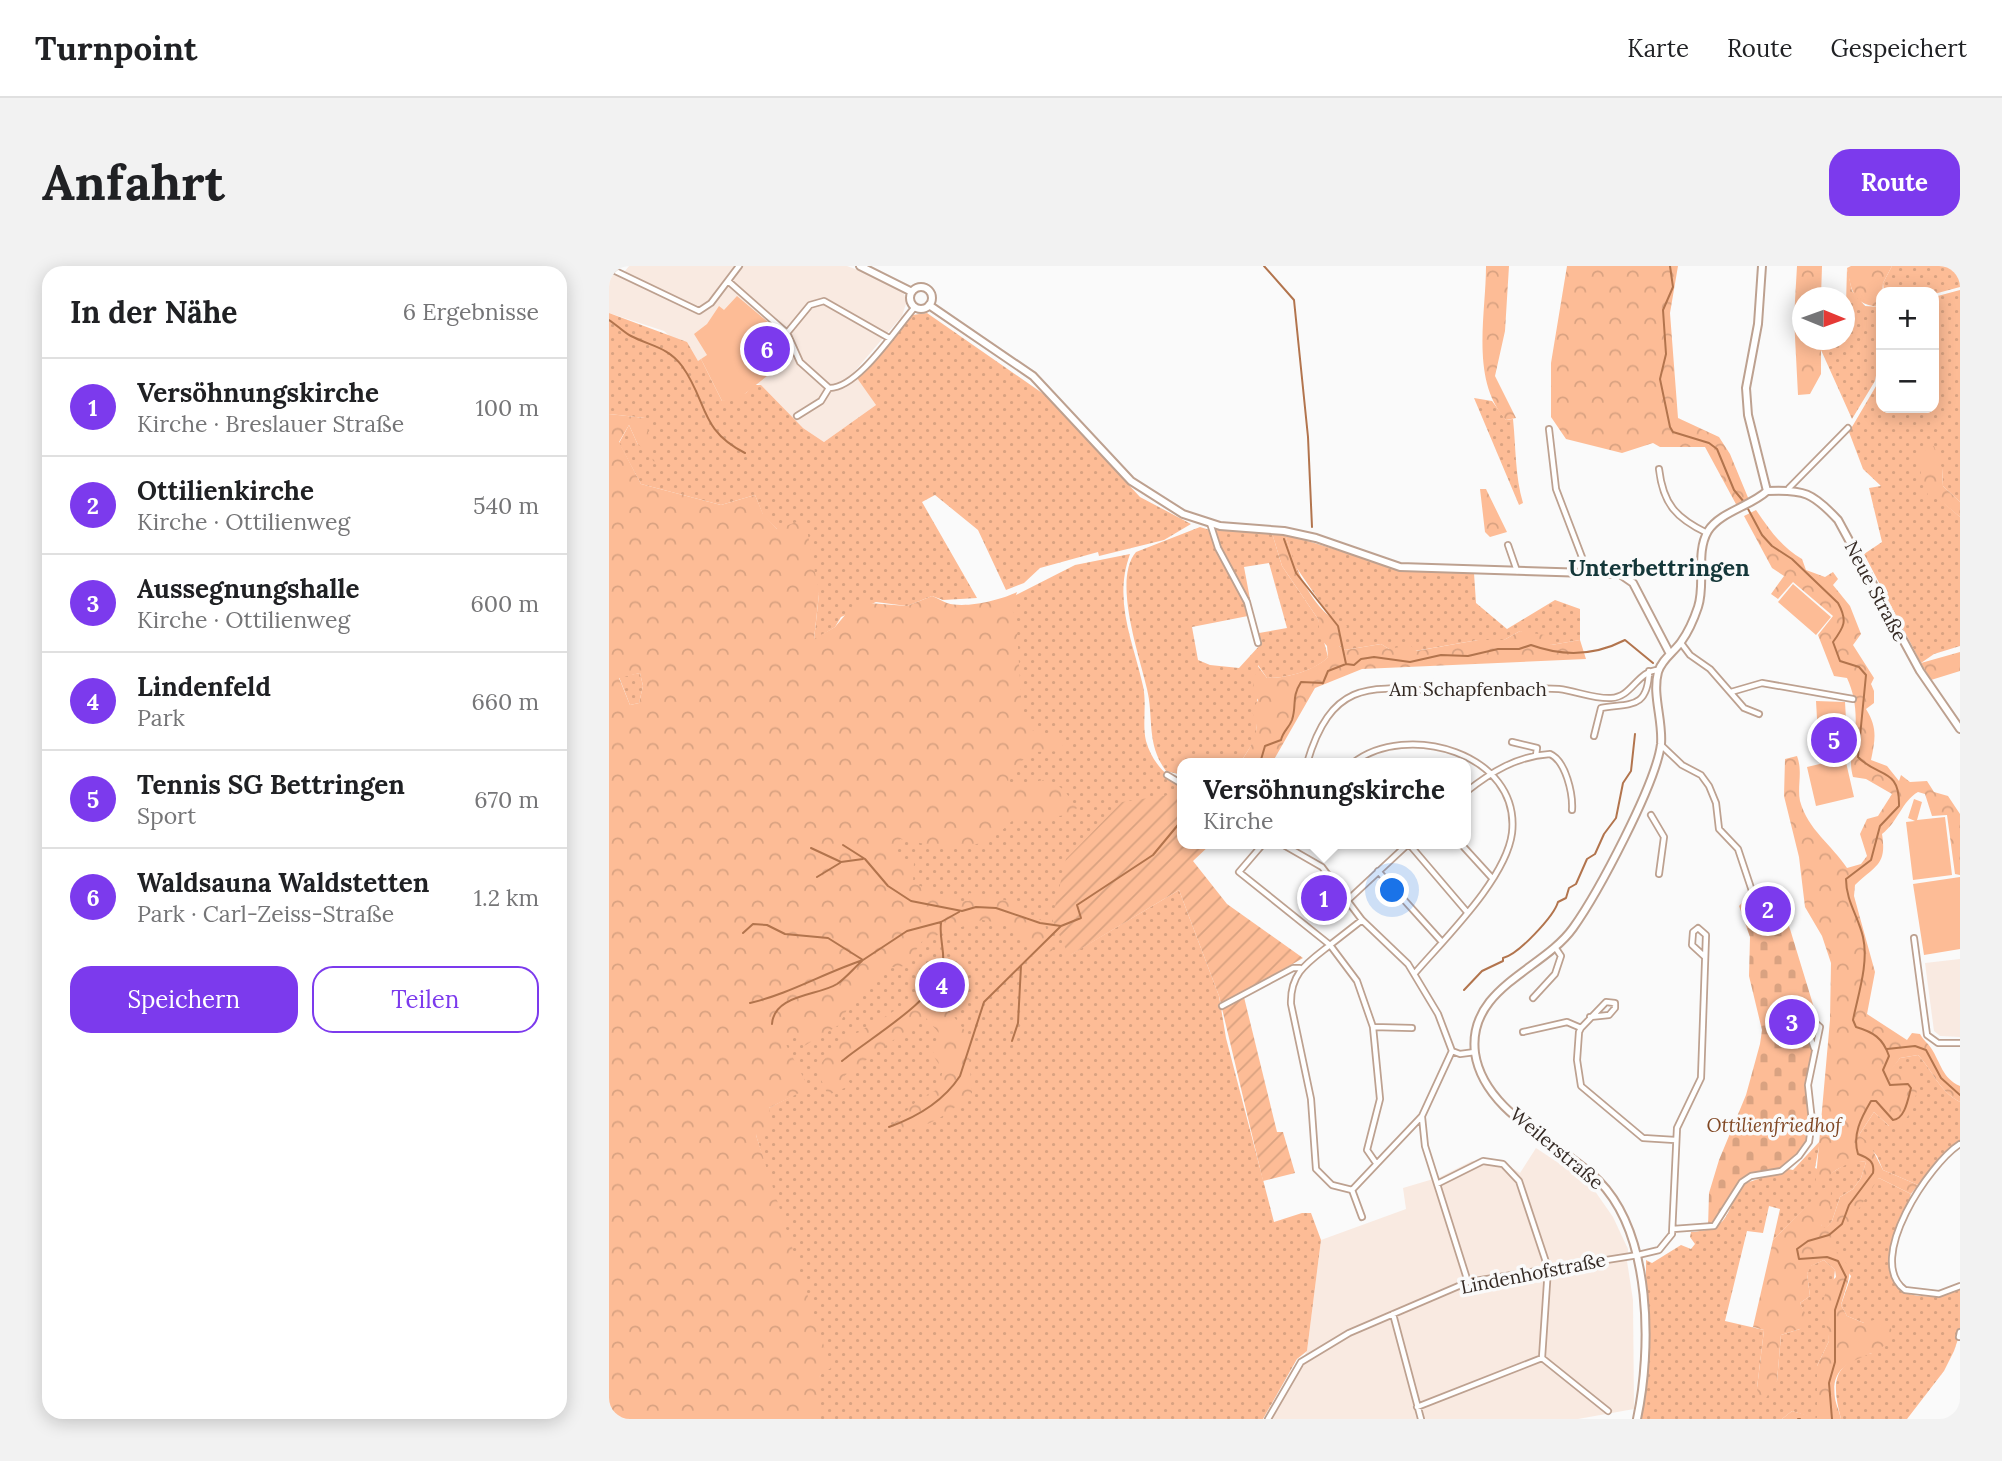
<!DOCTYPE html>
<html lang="de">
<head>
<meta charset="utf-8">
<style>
	:root { --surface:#fff; --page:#f2f2f2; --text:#202124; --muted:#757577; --line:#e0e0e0; --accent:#7c3aed }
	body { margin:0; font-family:Lora,serif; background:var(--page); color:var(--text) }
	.controls { position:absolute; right:21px; top:21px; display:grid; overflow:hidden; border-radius:14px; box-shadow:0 4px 18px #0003 }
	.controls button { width:63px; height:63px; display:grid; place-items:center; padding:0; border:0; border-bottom:2px solid var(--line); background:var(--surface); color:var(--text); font:35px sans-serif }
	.compass { position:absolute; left:1183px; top:21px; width:63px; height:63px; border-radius:50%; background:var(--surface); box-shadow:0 4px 18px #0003; rotate:91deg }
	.you { position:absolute; left:784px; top:625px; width:24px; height:24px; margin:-18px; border:5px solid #fff; border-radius:50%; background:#1a73e8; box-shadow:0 0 0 10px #1a73e833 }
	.badge { display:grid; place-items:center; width:46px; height:46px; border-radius:50%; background:var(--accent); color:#fff; font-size:23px; font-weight:700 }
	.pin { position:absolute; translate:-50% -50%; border:4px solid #fff; box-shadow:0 2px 7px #0006 }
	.popup { position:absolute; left:568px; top:492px; width:294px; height:91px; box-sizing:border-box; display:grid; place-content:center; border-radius:14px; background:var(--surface); filter:drop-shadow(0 2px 5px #0005); font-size:23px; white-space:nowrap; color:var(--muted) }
	.popup b { font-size:26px; color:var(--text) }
	.popup::after { content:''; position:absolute; left:50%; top:100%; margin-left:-14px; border:14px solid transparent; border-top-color:var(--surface) }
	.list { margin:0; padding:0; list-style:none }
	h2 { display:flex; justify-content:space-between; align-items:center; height:91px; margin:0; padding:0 28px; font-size:30px }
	h2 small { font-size:23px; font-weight:400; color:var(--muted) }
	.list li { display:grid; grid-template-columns:46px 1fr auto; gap:21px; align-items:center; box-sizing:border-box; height:98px; padding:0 28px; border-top:2px solid var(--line) }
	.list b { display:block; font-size:26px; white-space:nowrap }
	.list p { margin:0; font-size:23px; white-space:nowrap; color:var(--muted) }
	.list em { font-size:23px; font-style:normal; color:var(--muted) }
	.actions { display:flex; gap:14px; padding:21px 28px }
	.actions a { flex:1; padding:16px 0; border:2px solid var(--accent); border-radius:21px; text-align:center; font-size:24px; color:var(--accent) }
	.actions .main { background:var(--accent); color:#fff }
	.map { position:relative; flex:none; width:1351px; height:1153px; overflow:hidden; border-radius:21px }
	header { display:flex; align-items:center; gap:42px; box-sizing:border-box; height:98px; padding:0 35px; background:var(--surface); border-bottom:2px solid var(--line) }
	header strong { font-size:33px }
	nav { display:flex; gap:38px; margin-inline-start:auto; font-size:24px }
	.intro { display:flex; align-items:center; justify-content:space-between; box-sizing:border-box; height:168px; padding:0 42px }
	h1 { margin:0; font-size:49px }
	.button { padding:18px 32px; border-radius:21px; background:var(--accent); color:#fff; font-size:24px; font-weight:700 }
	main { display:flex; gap:42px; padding:0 42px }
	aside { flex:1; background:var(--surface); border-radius:21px; box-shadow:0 4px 18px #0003 }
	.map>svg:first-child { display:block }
</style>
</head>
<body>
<header>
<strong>Turnpoint</strong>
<nav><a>Karte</a><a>Route</a><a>Gespeichert</a></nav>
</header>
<div class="intro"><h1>Anfahrt</h1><a class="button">Route</a></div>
<main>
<aside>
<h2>In der Nähe<small>6 Ergebnisse</small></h2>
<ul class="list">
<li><span class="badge">1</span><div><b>Versöhnungskirche</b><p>Kirche · Breslauer Straße</p></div><em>100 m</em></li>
<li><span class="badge">2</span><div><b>Ottilienkirche</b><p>Kirche · Ottilienweg</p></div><em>540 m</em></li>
<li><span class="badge">3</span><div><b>Aussegnungshalle</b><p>Kirche · Ottilienweg</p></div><em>600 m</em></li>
<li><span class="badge">4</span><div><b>Lindenfeld</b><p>Park</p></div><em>660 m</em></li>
<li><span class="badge">5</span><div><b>Tennis SG Bettringen</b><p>Sport</p></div><em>670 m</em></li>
<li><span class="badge">6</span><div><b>Waldsauna Waldstetten</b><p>Park · Carl-Zeiss-Straße</p></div><em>1.2 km</em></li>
</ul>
<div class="actions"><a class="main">Speichern</a><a>Teilen</a></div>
</aside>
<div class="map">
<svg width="1351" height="1153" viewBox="0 0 1351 1153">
	<defs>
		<pattern id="grass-dots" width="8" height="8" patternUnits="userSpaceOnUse" patternTransform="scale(1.75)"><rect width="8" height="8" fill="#fdbc96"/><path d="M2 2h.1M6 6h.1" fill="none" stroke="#d9a281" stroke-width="1.8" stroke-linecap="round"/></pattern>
		<pattern id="forest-crowns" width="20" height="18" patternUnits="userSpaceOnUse" patternTransform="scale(1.75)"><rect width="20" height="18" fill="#fdbc96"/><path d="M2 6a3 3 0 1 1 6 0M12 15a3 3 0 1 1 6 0" fill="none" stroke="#d9a281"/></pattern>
		<pattern id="cemetery-stones" width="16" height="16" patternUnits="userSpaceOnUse" patternTransform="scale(1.75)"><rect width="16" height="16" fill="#fdbc96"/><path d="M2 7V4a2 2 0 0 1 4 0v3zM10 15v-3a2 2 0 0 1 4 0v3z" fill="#d9a281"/></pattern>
		<pattern id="garden-furrows" width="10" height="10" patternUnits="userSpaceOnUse" patternTransform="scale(1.75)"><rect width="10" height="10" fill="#fdbc96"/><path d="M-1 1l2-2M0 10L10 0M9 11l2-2" fill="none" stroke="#d9a281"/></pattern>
	</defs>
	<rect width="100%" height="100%" fill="#fafafa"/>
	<!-- built -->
	<path fill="#f9eae1" d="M0,0L16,5L20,0H238L281,16L293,24L298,35L293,50L245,106L267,139L215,176L194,162L152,119L89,95L55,65L0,47Z
		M1351,693V771L1331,770L1325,765L1316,697Z
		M927,882L981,918L1004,951L1019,983L1018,995L1024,1034L1025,1143L969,1153H663L698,1085L712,974L797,943L794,922L831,911L863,895L891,894L911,907Z"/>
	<!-- grass -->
	<path fill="url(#grass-dots)" fill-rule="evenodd" d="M1283,0H1351V21L1325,28L1275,26L1274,17Z
		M1238,2L1243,25L1256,40L1272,41V83L1266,115L1243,153L1212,84V74H1236Z
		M1351,24V236L1334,220L1333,202L1327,230L1351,251V380L1325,388L1312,397L1255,288L1273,276L1260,222L1272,220L1254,203L1240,166L1270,115L1272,104V142H1325V31Z
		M0,47L78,76L89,95L92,93L113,135L137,127L144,119H152L194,162L215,176L267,139L248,112L263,99L303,49L318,47L436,129L531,231L582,258L555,274L490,290L489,286L431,302L415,317L397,324L369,264L326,229L313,236L368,332L334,334L323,330L298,340L267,336L232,351L226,361L205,374L210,328L168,263L154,249L146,229L112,239L32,218L10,177L20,159L29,179L36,152L0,148Z
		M865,132L883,135L897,154L904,153C907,182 906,210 914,237L910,239Z
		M591,261L604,265L607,261L663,267L673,300L709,353L719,391C706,405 678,412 658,412L649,399L647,472L631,497H573V509L557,505C537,478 545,452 538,423C531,391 503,314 527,286ZM660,297L678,362L650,367L651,379L630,402L601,399L589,394L583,361L644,349L635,301Z
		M676,268L787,302L865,307L867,337L898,363L946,334L971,343V374L942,379L911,365L895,374H869L806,385L780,383L772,378L736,384L730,380L724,355L685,298Z
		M521,288C504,335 524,375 534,420C538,438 533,458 537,475C543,496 556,509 573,520V527L461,689L570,624L610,730L617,772L665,956L693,947H702L712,974L698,1085L688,1093L654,1153H205V1126L215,1098L147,869L158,843L196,823L121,691L384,337L407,329L466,299Z
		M31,407L34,420L30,437L21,439L10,411Z
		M1309,789C1324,805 1330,825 1351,836V875L1309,919L1274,904L1268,890L1250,869L1265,846L1280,860L1282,803L1291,792Z
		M1211,875L1206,902L1221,908L1241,895L1257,896L1252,912L1244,923L1231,931L1223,955L1217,963L1212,961L1216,922L1164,974L1171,943L1160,940L1154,967L1138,965L1116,1055L1155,1064L1148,1122L1168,1115L1172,1069L1191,1063L1194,1044L1191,1037L1201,1030L1198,1008L1201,1000L1215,994L1226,1004L1219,1058L1220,1075L1208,1100V1153L1183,1145L1173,1153H1030L1037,1110V994L1043,997L1072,979L1082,983L1086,978L1081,971L1082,966C1126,963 1113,944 1137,917L1179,903L1184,904Z
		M1270,912L1302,928C1300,936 1296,942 1293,949C1285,972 1279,998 1288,1021C1302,1035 1336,1031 1351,1022V1067L1345,1085L1335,1105L1298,1153H1232C1223,1118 1222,1097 1263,1087L1255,1057L1238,1050L1232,1039L1242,1010L1218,977C1243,959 1248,932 1270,912Z"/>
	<!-- forest -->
	<path fill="url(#forest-crowns)" fill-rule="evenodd" d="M877,0H900L896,65L886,110L907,152L897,154C861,114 877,49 877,0Z
		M958,0H1069L1061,47L1069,152L1110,171L1121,188L1140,234L1128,240L1096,181H1051L1044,177L1013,187L957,173L942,151V97Z
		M1188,0H1213L1212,31L1194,32V74H1212V108L1201,128L1189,129L1185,52Z
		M1242,0H1283L1274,17L1272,41C1244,39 1243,27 1238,2Z
		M0,148L36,152L46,198L37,183L29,179L20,159L10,176L32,218L112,239L146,229L154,248L168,263L196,253L210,328L205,373L226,361L247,336L298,340L323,330C329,332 332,335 338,337C356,343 392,334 408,326L403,341L408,364L413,449L423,464L453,471L454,485L424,486L400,505L399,521L439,513L455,524L468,542L459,549L403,555C366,592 338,582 291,573L284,587L305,597L304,617L348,635H360V627L396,634L435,656L444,684L424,694L420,673L395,658L373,654L314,674L296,700L274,702L244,732L230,759L195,780L185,770L174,773L200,822L160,842L164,861L147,869L222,1102L211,1109L209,1153H0ZM31,407L34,420L30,437L21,439L10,412Z
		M1325,180L1333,202L1334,220L1351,236V251L1327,231L1320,232L1312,210L1310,188Z
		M871,223H877L898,266L881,271L876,266Z
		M1147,244C1160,263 1173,282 1193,293L1197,304L1216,311L1224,306L1229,313L1224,319L1241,340L1252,368L1244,379L1265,412L1262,418L1265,425V437L1257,443C1269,462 1266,474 1262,494L1278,500L1290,515L1292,509L1301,516L1318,515L1325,526L1339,530L1351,548V609L1346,608L1338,549L1323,550L1316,528L1309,526C1293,535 1289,556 1273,568C1278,599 1267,599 1246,619L1245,630L1266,706L1258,748L1298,774L1303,767L1311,768C1314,774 1319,777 1322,782C1332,797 1333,812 1351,820V836C1330,825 1324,805 1309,789L1291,792L1283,803L1284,806L1297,801L1310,815L1304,842L1291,862L1280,860L1265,846L1250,869L1260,877L1274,904L1309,919L1302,928L1270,912L1235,965L1219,977C1248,1005 1242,1003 1232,1039L1238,1050L1255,1057L1271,1052L1285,1066C1272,1099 1219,1084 1226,1132C1227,1139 1231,1147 1232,1153H1173L1183,1145L1208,1152V1100L1220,1075L1214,1036L1218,1020L1227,1011L1226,1004L1215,994L1202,1000L1198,1008L1201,1030L1191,1037L1200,1055L1191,1063L1172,1069L1168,1115L1157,1132L1150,1134L1148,1122L1155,1064L1144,1061L1164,974L1215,922L1222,925L1221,945L1212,960L1217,962L1223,955L1231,931L1244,923L1252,912L1257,896C1235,894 1221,908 1206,923L1221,754L1222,697L1213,670L1196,641L1190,591L1175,530L1176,493L1188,490C1194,506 1188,520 1191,535C1199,564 1223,579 1238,602L1252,598L1258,590L1251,568L1258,553L1269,550L1283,528L1257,513L1244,511C1239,493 1245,484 1246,467C1248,448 1246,429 1238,412L1225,410L1209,369L1224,350L1184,316L1169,333L1162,328L1175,310L1163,302L1135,250Z
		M663,267L676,268C686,301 703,348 738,360L730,380L736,384L772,378L780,383L801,379L807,385L869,374H895L911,365L936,369L942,379L971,374L977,393L753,403L706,422L663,497H631C642,480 654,466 643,446L649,434L643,425L648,399L658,412C678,412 705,405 719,391L718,380L706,367L710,362L709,353L673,300Z
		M1351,386V405L1322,414L1312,397Z
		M320,719L367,779L360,791L363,827C341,846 312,871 282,860L310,833L329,823L334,804L323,788L335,773L316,751L235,810L241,817L238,821L219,829L208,805C224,773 257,764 285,745C298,736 306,726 320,719Z"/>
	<!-- cemetery -->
	<path fill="url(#cemetery-stones)" d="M1165,624L1181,663L1206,745V754L1199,756L1205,782L1200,813L1203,862L1196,883L1172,905L1138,913L1111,955L1099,962L1100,927L1110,894L1137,829L1151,778L1153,764L1140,710L1141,671L1130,640L1140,629Z"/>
	<!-- garden -->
	<path fill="url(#garden-furrows)" d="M573,527V578H602L584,595L618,638L694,692L634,727L668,866H674L686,907L654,915L610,730L570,624L460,690L443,653L457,593L513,536Z"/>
	<!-- pitch -->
	<path fill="#fdbc96" d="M128,30L166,62L172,74L176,73L183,90L128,134L113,135L92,93L98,89L85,68L98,58L110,40L115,44Z
		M1184,318L1222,351L1207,369L1169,336Z
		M1207,435L1236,436L1239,488L1210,487Z
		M1236,492L1245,531L1207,540L1198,501Z
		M1305,533L1313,536L1308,554L1336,551L1343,609L1304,614L1297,556L1306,555L1299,552Z
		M1351,611V683L1315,689L1304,618Z"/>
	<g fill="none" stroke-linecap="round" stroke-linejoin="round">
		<!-- stream -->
		<path stroke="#b2744d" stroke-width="2" d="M655,0L685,34L699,171L703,261
			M1061,0L1064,21L1054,44L1057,88L1051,113L1061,161L1064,166L1100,177L1108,183L1125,224L1135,236
			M1325,31H1326
			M0,54C8,59 14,66 22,70C41,80 59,81 73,100C99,136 90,164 136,187
			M1268,116L1272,97
			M1138,241L1153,269L1163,280L1183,293L1229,337C1239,355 1235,361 1224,376L1231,395L1250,401L1257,409L1249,491C1269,512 1291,501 1290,540L1271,560L1262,594L1237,613C1237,635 1249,650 1254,671C1260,697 1249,729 1244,754L1247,761C1264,766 1274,772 1280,790L1274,804L1281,819L1299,818L1302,822C1299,833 1296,853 1284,854L1267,835H1262C1252,852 1243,869 1249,888C1259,892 1266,895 1264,907L1240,939L1233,958L1220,969L1199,975L1188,983L1190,993L1218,991L1229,995L1237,1011L1226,1044V1096L1220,1117L1223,1153
			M675,273L687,307L729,360L737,398
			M651,497L656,480L672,474C674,465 680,462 683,454C688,439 682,432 692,416L714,417L719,405L737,398L745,399L752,393L765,391L801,396L832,389L859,390L889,383H910L922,379C955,391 985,390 1016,374L1044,397
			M234,579L256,593L279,620L302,635L353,645L367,641L387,642L431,657L452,660
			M202,582L232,596L254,593
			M208,611L231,597
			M134,667L144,658L158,659L176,668L219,672L254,694L298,665L332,656L350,646
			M855,724L873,705L894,695V692C909,689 945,650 949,636L957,632L960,622L967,618L978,593L986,588L995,568L1007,552L1014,517L1022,505L1026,468
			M141,737C180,728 215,707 254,694
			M163,758C165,728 209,730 228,718C237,712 245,702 253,695
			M403,775L409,757L412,700
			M1278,783L1306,780L1317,784L1332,812L1351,829
			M233,795C258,774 329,733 334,700C336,685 330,672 332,657
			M280,861C308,851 334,836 351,810L375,736L452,660L472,652L468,639L544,589L573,554
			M1189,1153H1191"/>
		<!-- street casing -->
		<g stroke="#bda190" stroke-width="8">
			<path id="street" d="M0,2L90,45L102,37L130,0
				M119,15L178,67L191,96L220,122C249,123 288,61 306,41
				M178,67L201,39L215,35L280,72
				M188,150L212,135L220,122
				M940,163L947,223L979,307
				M1050,203C1054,238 1067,252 1098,267
				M1180,222L1239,162
				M601,257L609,282L638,336L649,377
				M899,279L908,305
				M1072,377L1081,389L1101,403L1135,442L1150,448
				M1122,426L1153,417L1244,433
				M985,470L992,442C1020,437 1039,444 1040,405
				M903,476L928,482L927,489
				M1052,479L1073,499L1092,509L1100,520L1107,537L1110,563L1129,583L1144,628
				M698,497C727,398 778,426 859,427C889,427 920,420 950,423C967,425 985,433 1002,432C1024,431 1028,404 1050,404
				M744,497C797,455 912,487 903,567C897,613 836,672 806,707
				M558,509L573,518
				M857,526C882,506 908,490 941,488C957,495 964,528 963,544
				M1042,549L1055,571L1050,608
				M654,578L630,606L721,679C698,697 681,707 682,738L702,833L707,903L723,919L743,924
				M673,578L713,601L753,654L799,698L829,748L843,785L851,788L866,786
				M800,578L858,646
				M852,578L883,612
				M769,605L833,676
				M740,633L799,578
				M753,654L721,679L748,715L764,761L771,833L758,884L767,897
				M1305,672L1318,769L1329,777H1351
				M924,732L946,708L952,690L946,681
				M613,740L684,702H691
				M981,751L1000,749L1006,742V737L997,736L972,762L970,766L968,794L972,820L1034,872L1066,874
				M764,761L803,762
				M914,766L958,756L972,762
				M813,851L816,880L859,1016
				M1351,878C1321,897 1255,994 1296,1024L1330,1028L1351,1020
				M753,951L743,924L813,850L843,785
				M1064,963L1105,960L1133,916L1142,910L1172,905L1190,890L1200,876L1203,855L1199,819L1211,761L1203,754L1198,762L1205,782
				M784,1048L812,1153
				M1350,1071L1351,1066
				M933,1092L999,1145
				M808,1141L933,1092L939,1002L910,915L894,898L874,895L828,918
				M659,1153L692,1096L740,1067L859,1016L1029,989L1050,984L1063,968L1068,862L1092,812L1097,669L1089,662L1084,666L1083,679L1096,691"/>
		</g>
		<!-- secondary casing -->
		<g stroke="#bda190" stroke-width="10">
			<path id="secondary" d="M251,0L303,26
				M1153,0L1149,58L1137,122L1139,149L1158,225
				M301 32a11 11 0 1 1 22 0a11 11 0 1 1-22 0Z
				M320,39L424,110L522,215L574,248L611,260L675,265L707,272L791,301L1011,308L1024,317L1061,388
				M1158,225C1195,223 1204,227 1229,254L1311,405L1351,463
				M1028,1153C1043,1083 1043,969 990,915C952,877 875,848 866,787C858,722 934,704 964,662C989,627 1047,518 1052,478C1054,454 1043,429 1049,406C1053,393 1065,386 1072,376C1080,365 1085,353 1089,341C1097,317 1086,287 1099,265C1111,246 1142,240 1158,225"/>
		</g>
		<!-- street -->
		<use href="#street" stroke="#fff" stroke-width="4.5"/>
		<!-- secondary -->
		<use href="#secondary" stroke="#fff" stroke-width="6"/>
	</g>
	<g text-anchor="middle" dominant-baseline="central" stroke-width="7" stroke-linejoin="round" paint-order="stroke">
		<!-- street labels -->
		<g font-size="19" fill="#352a24" stroke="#fafafa">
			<text transform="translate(1267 325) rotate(62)">Neue Straße</text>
			<text x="859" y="423">Am Schapfenbach</text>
			<text transform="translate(948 882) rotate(40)">Weilerstraße</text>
			<text transform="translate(924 1007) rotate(-11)">Lindenhofstraße</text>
		</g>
		<!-- park labels -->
		<g font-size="19" font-style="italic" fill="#804723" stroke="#fafafa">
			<text x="1165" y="859">Ottilienfriedhof</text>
		</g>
		<!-- quarter labels -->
		<g font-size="23" font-weight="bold" fill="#143739" stroke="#fafafa">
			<text x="1050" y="301">Unterbettringen</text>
		</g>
	</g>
</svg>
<div class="controls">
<button>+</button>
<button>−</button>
</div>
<svg class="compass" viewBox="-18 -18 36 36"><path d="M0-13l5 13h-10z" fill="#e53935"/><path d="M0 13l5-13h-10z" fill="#757577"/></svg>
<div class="you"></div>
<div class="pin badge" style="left:715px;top:632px">1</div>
<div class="popup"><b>Versöhnungskirche</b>Kirche</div>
<div class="pin badge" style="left:1159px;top:643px">2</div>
<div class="pin badge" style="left:1183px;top:756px">3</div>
<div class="pin badge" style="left:333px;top:719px">4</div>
<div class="pin badge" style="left:1225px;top:474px">5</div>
<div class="pin badge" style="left:158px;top:83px">6</div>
</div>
</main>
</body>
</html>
